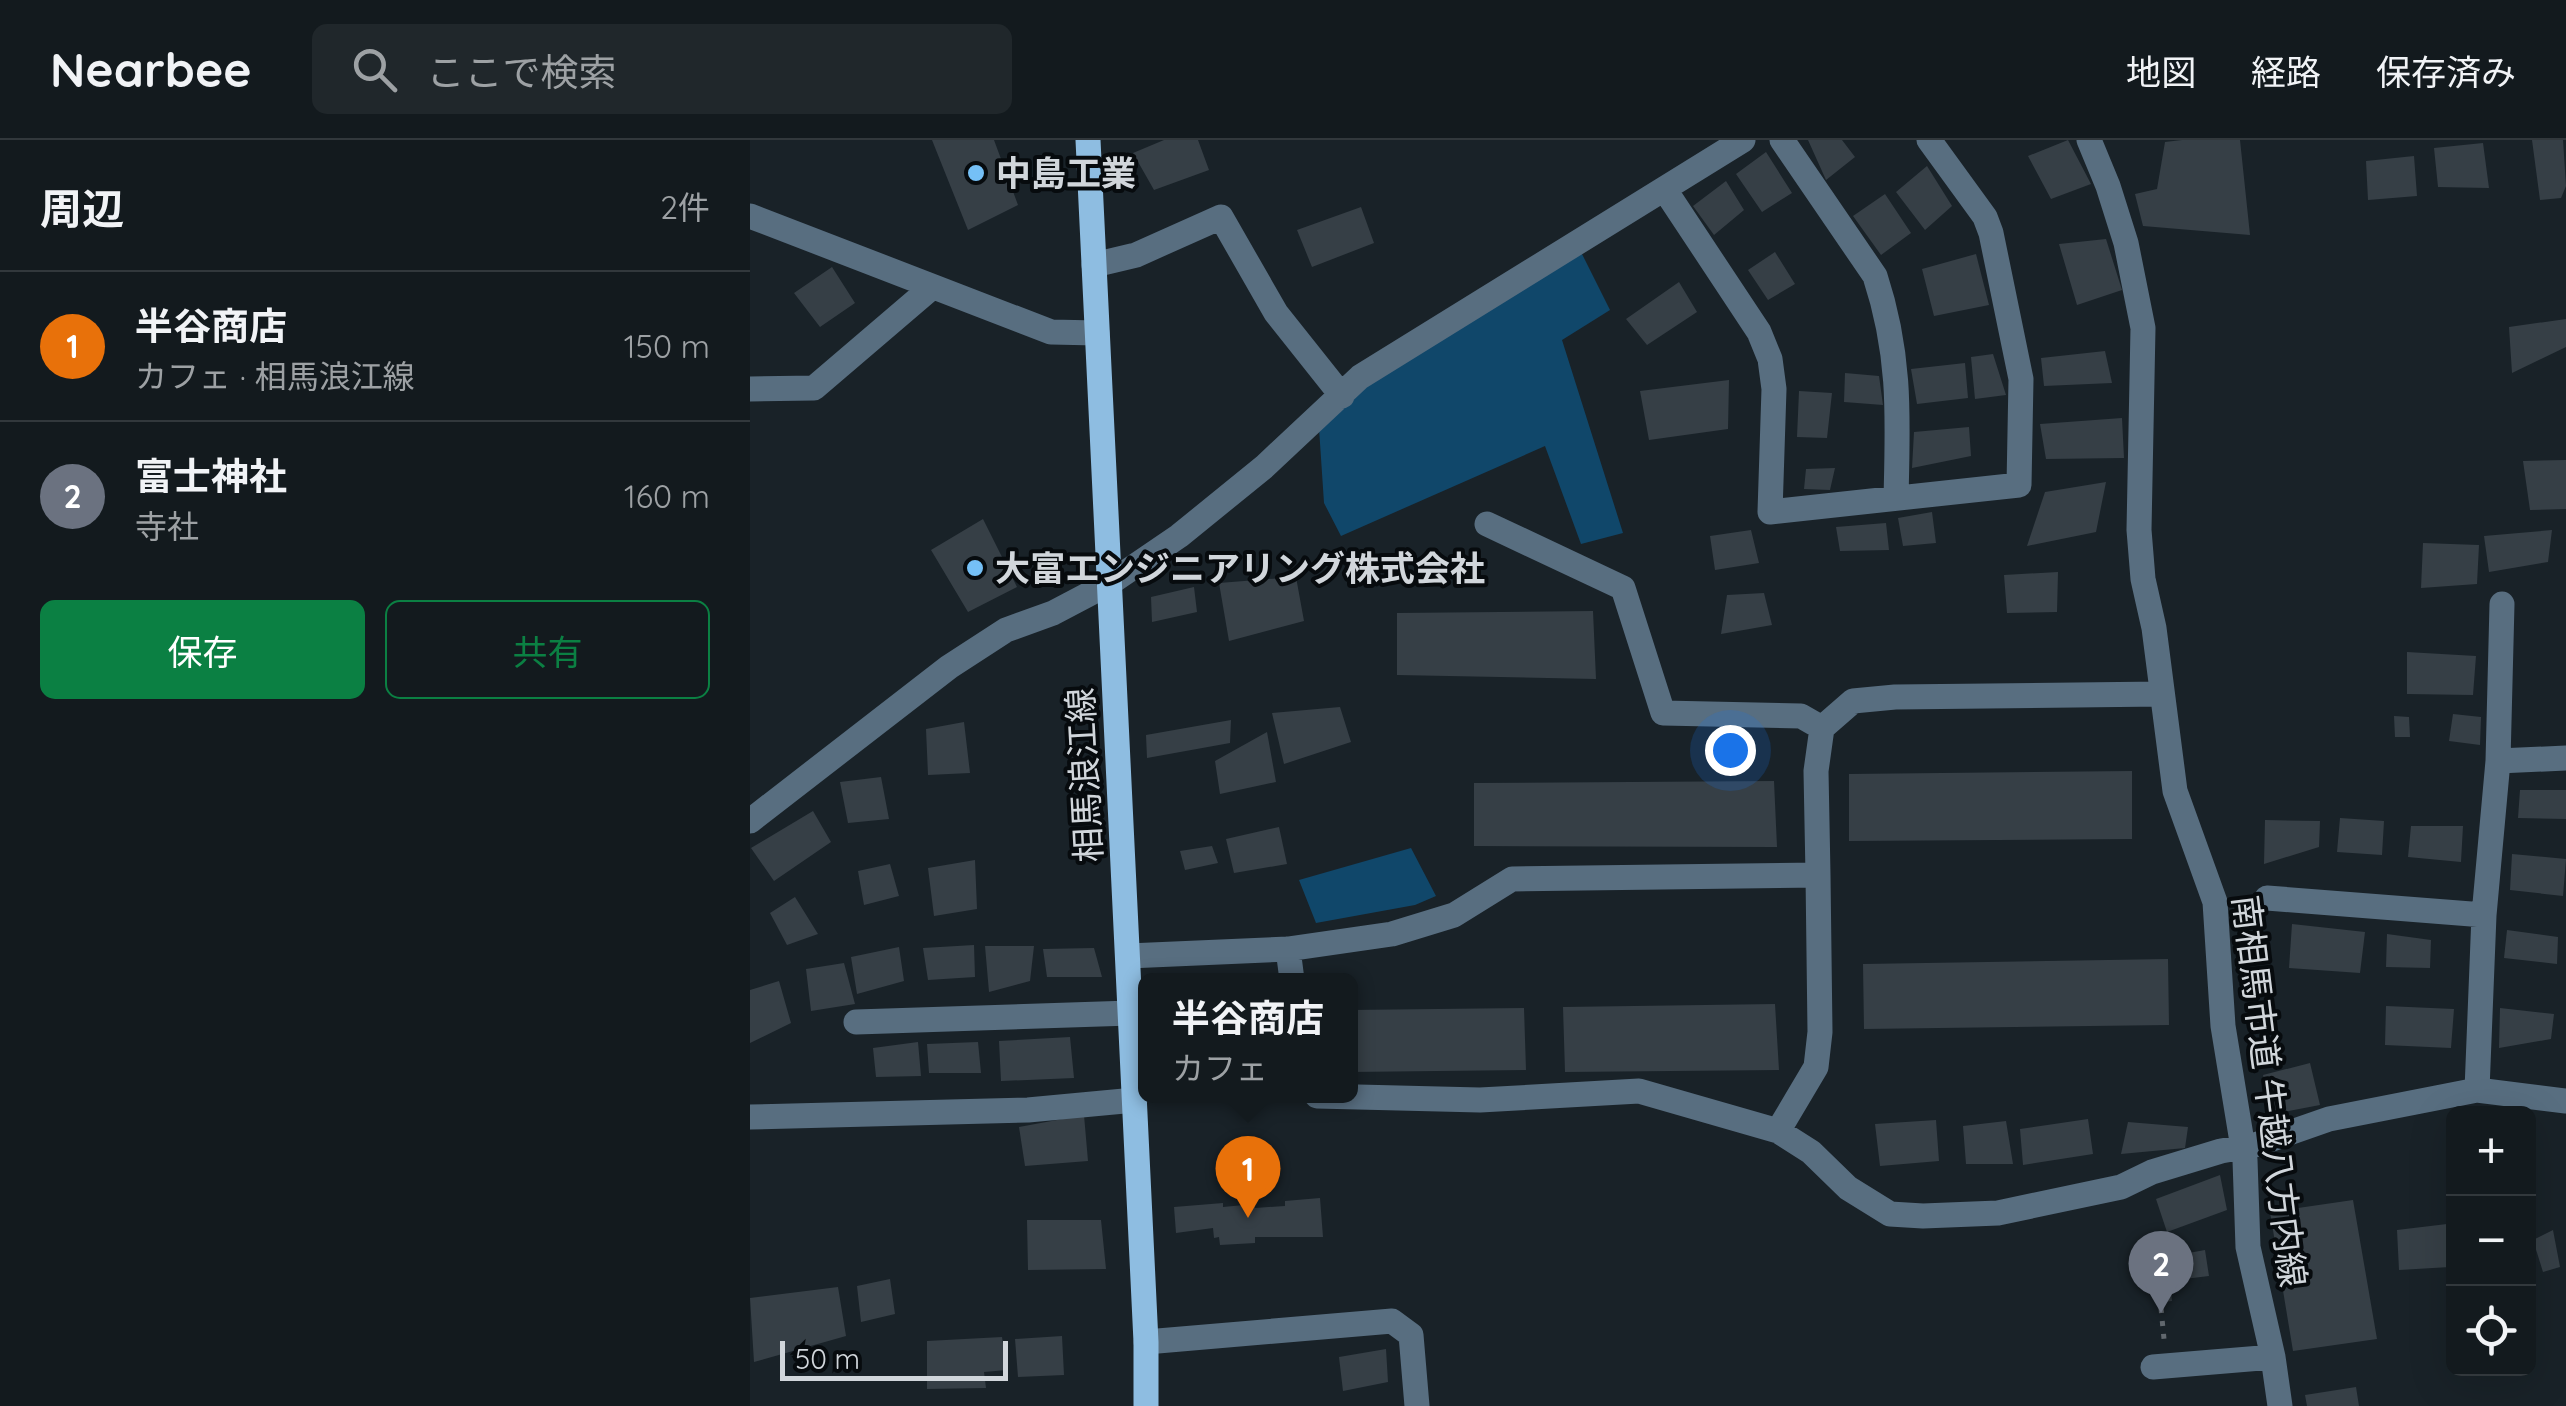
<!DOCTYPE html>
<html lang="ja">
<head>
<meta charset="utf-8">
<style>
	:root { --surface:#131a1e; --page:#20272b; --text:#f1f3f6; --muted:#9da1a4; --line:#32383c; --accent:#0b8043 }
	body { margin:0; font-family:Quicksand,"Noto Sans JP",sans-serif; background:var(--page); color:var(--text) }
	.controls { position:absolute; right:30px; bottom:30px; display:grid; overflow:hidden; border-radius:15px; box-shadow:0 10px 40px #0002 }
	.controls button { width:90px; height:90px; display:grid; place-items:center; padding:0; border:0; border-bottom:2px solid var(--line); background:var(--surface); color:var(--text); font:50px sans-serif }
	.scale { position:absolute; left:30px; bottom:25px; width:228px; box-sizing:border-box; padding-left:10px; border:5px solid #d1d6db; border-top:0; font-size:28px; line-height:35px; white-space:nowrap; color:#d1d6db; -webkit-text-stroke:8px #070b0e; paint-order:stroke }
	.you { position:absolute; left:980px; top:610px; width:35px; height:35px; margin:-25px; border:8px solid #fff; border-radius:50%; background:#1a73e8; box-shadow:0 0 0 15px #1a73e833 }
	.badge { display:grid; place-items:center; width:65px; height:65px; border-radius:50%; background:var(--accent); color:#fff; font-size:32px; font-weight:700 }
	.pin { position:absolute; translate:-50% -82px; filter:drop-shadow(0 2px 5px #0008) }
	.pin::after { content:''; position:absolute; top:52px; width:35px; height:30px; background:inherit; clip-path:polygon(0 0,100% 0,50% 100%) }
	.popup { position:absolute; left:388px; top:833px; width:220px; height:130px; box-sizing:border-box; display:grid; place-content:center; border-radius:15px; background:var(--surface); filter:drop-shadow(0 2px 8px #0005); font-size:32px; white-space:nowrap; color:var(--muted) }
	.popup b { font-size:38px; color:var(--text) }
	.popup::after { content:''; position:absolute; left:50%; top:100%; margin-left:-20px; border:20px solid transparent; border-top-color:var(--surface) }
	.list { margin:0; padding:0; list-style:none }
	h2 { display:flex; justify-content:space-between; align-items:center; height:130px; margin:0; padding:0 40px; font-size:42px }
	h2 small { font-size:32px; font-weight:400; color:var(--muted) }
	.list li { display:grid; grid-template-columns:65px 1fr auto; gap:30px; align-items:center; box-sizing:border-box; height:150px; padding:0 40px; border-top:2px solid var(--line) }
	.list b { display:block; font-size:38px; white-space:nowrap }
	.list p { margin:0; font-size:32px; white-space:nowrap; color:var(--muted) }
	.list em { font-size:32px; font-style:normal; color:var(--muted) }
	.actions { display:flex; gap:20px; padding:30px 40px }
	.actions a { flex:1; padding:22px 0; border:2px solid var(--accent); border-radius:15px; text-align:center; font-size:35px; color:var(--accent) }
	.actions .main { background:var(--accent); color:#fff }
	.icon { flex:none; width:55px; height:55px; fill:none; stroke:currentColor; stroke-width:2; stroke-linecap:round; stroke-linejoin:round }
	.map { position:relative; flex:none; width:1816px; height:1266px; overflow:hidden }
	header { display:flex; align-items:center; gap:60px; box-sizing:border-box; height:140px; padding:0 50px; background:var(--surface); border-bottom:2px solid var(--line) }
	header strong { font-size:48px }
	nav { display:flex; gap:55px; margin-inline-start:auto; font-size:35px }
	.search { width:700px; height:90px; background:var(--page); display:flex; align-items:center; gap:25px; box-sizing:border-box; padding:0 35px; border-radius:15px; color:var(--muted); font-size:38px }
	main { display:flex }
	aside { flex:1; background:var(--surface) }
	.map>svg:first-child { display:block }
</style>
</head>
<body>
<header>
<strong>Nearbee</strong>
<div class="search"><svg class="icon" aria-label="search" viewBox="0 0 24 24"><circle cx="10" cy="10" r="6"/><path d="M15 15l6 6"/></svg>ここで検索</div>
<nav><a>地図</a><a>経路</a><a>保存済み</a></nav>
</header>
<main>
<aside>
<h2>周辺<small>2件</small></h2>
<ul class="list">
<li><span class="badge" style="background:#e8710a">1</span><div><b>半谷商店</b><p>カフェ · 相馬浪江線</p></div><em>150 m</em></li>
<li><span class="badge" style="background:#6b7280">2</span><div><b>富士神社</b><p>寺社</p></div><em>160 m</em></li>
</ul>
<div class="actions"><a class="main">保存</a><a>共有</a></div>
</aside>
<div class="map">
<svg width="1816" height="1266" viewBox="0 0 1816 1266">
	<rect width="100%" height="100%" fill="#192228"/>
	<!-- green -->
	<path fill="#10476a" d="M830,110L860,170L812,200L873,393L831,404L795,306L591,396L574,363L569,288L631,234Z
		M661,708L686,756L665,765L566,783L549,740Z"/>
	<!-- building -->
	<path fill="#363f46" d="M182,0H244L268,65L218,90Z
		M414,0H448L459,30L404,50L383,13Z
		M1058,0H1092L1105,17L1076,40Z
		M1318,0L1341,44L1301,59L1278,16Z
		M1432,0H1490L1500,95L1393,86L1385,54L1407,49L1415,2Z
		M1782,0H1813L1816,46L1811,58L1790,60Z
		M1733,3L1739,48L1688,47L1684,8Z
		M1016,12L1042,53L1012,72L986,34Z
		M1664,16L1667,56L1618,60L1616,21Z
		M1177,26L1202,66L1175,90L1146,52Z
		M976,41L994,70L964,95L943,66Z
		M1135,54L1161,93L1131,115L1103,76Z
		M611,67L624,103L562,127L547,90Z
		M1356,99L1372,150L1327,165L1309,104Z
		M1025,112L1045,144L1018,160L998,130Z
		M1226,114L1239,165L1184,176L1172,129Z
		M82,127L105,163L70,187L44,153Z
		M929,142L947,172L897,205L876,179Z
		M1816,179V207L1762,233L1759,187Z
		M1355,211L1362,243L1294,246L1291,218Z
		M1243,214L1256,255L1225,259L1221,217Z
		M1215,223L1218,258L1167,264L1161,229Z
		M1095,233L1129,236L1133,265L1094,262Z
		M979,240L978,289L899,300L890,251Z
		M1049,251L1082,253L1077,298L1047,297Z
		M1372,278L1374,318L1296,319L1290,284Z
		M1219,287L1221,316L1162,328L1164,292Z
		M1816,320V369L1780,370L1773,321Z
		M1085,328L1080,350L1054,349L1056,329Z
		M1356,342L1346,392L1277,406L1295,352Z
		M1182,372L1186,403L1153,406L1148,378Z
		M233,379L267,447L218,472L181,410Z
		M1136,383L1139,410L1090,411L1086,387Z
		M1001,390L1009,423L965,430L960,396Z
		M1802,390L1798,422L1739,432L1734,396Z
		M1673,403L1729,405L1727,444L1671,448Z
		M1308,432L1307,472L1257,473L1254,435Z
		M546,437L554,481L479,501L469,443Z
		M444,447L447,472L402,482L401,457Z
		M1014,453L1022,485L971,494L977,455Z
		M843,471L846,539L647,535V473Z
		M1657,512L1726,516L1723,555L1657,554Z
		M590,567L601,602L534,624L522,573Z
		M1703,574L1731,577L1730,605L1699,601Z
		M1644,576L1659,577L1660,597H1645Z
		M481,580L480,603L397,618L396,595Z
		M214,582L220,633L178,635L176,589Z
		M517,592L526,642L470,654L465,621Z
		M1382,631V699L1099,701V634Z
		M131,637L139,679L98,683L90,642Z
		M1024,641L1027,707L724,706V643Z
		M1770,650H1816V679L1768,678Z
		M63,671L81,702L24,741L1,708Z
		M1590,678L1634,681L1632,715L1587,712Z
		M1515,680L1570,681L1569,707L1514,724Z
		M1661,686H1713L1711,722L1658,717Z
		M529,687L537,724L484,733L476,699Z
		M462,706L468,723L435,730L430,711Z
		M1762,714L1816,719L1813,756L1760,750Z
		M225,720L227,769L184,776L178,728Z
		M140,724L149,756L114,765L108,731Z
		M45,757L68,794L37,805L20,773Z
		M1542,784L1615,792L1610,833L1539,828Z
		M1757,790L1808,797L1807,824L1754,818Z
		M1637,794L1681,800L1680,828L1636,827Z
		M224,805L225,837L178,840L173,808Z
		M235,806H284L280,841L239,852Z
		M149,807L154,841L107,854L101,817Z
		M344,808L352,837H297L293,809Z
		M1418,819L1419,885L1114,889L1113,824Z
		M94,823L105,864L61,871L56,829Z
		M29,841L41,883L0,903V850Z
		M1025,864L1029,930L815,932L813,867Z
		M1636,866L1704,869L1701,908L1635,905Z
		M774,868L776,930L600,932V870Z
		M1750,868L1804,874L1801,899L1749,908Z
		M320,897L324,938L251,941L249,901Z
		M168,902L171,936L126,937L123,908Z
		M228,902L231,933H179L177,904Z
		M1560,923L1570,965L1522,974L1513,935Z
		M334,975L338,1021L275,1026L269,987Z
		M1338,979L1343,1014L1273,1025L1270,989Z
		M1186,980L1189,1021L1130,1026L1125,984Z
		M1256,981L1263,1024H1216L1213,986Z
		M1378,982L1438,987L1435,1008L1371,1014Z
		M1470,1035L1477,1070L1417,1092L1406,1059Z
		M570,1058L573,1097H505V1103L470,1105L469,1097L464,1098L463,1088L426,1093L424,1067L473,1063V1067L504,1064L505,1068L535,1066V1061Z
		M1603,1060L1627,1199L1543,1211L1520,1072Z
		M277,1080H351L356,1129L278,1130Z
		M1697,1084L1700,1127L1649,1130L1647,1090Z
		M1803,1090L1810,1127L1793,1132L1783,1100Z
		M1455,1110L1459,1136L1426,1140L1422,1116Z
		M1419,1133L1422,1161L1405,1163L1402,1134Z
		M140,1139L145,1174L111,1182L107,1146Z
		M88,1147L96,1196L4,1222L0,1158Z
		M312,1196L314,1235L268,1237L265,1199Z
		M252,1197L257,1230L234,1232L236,1248L177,1249V1201Z
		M636,1209L638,1242L593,1251L589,1217Z
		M1606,1247L1609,1266H1557L1555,1255Z"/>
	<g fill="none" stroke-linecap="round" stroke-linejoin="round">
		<!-- path -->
		<path stroke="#61686e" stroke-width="5" stroke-dasharray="5 8" stroke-linecap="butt" d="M1411,1168L1414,1199"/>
		<!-- minor -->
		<path stroke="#586e80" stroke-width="25" d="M1032,0L1125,136C1151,215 1148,277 1146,358
			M1339,0L1358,46L1376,103L1393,188L1389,390L1393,439L1404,488L1425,651L1465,762L1473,886L1495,1020L1498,1107L1523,1217L1530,1266
			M915,50L1009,192L1020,219L1024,249L1020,372L1269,345L1271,239L1241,93L1235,77L1179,0
			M0,76L301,192L347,193
			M344,125L386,115L471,77L526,173L592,256
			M0,249L64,248L181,148
			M737,384L873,448L913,573L1051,576L1072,588
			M1816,618L1748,621L1734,775L1727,950L1816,961
			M1748,621L1752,464
			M0,681L199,527L256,490L303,473L360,443L429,396L514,327L610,237L993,0
			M1517,758L1734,775
			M538,809L542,840
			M378,816L538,809L642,794L704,775L762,739L1068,735L1066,631L1072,588L1103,561L1145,557L1412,554
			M106,882L381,873
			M567,956L730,960L889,951L1028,991L1066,927L1070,892L1068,735
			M0,977L278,970L385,960
			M1028,991L1061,1012L1098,1048L1140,1074L1173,1076L1248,1073L1371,1047L1402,1032L1471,1011L1505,1005L1579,979L1727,950
			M396,1202L642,1181L661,1195L667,1266
			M1403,1227L1523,1217"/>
		<!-- major -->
		<path stroke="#8ebde1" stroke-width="25" d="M338,0L396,1202V1266"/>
	</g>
	<!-- markers -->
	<g fill="#75c0f6" stroke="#070b0e" stroke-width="4">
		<circle cx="226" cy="33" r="10"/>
		<circle cx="225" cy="428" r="10"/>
	</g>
	<g text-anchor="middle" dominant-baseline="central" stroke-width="8" stroke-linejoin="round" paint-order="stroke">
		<!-- poi labels -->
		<g font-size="35" font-weight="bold" fill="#d1d6db" stroke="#070b0e" text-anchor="start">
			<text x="246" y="33">中島工業</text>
			<text x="245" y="428">大富エンジニアリング株式会社</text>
		</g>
		<!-- street labels -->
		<g font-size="35" fill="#d1d6db" stroke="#070b0e">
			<text transform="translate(334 635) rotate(-93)">相馬浪江線</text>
			<text transform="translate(1520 951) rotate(83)">南相馬市道 牛越八方内線</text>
		</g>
	</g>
</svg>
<div class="controls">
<button>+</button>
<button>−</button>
<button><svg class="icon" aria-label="locate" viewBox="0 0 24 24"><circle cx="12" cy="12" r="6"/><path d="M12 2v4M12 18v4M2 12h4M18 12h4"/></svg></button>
</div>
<div class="scale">50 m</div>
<div class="you"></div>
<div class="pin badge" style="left:498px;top:1078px;background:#e8710a">1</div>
<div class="popup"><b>半谷商店</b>カフェ</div>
<div class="pin badge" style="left:1411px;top:1173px;background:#6b7280">2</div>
</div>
</main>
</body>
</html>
